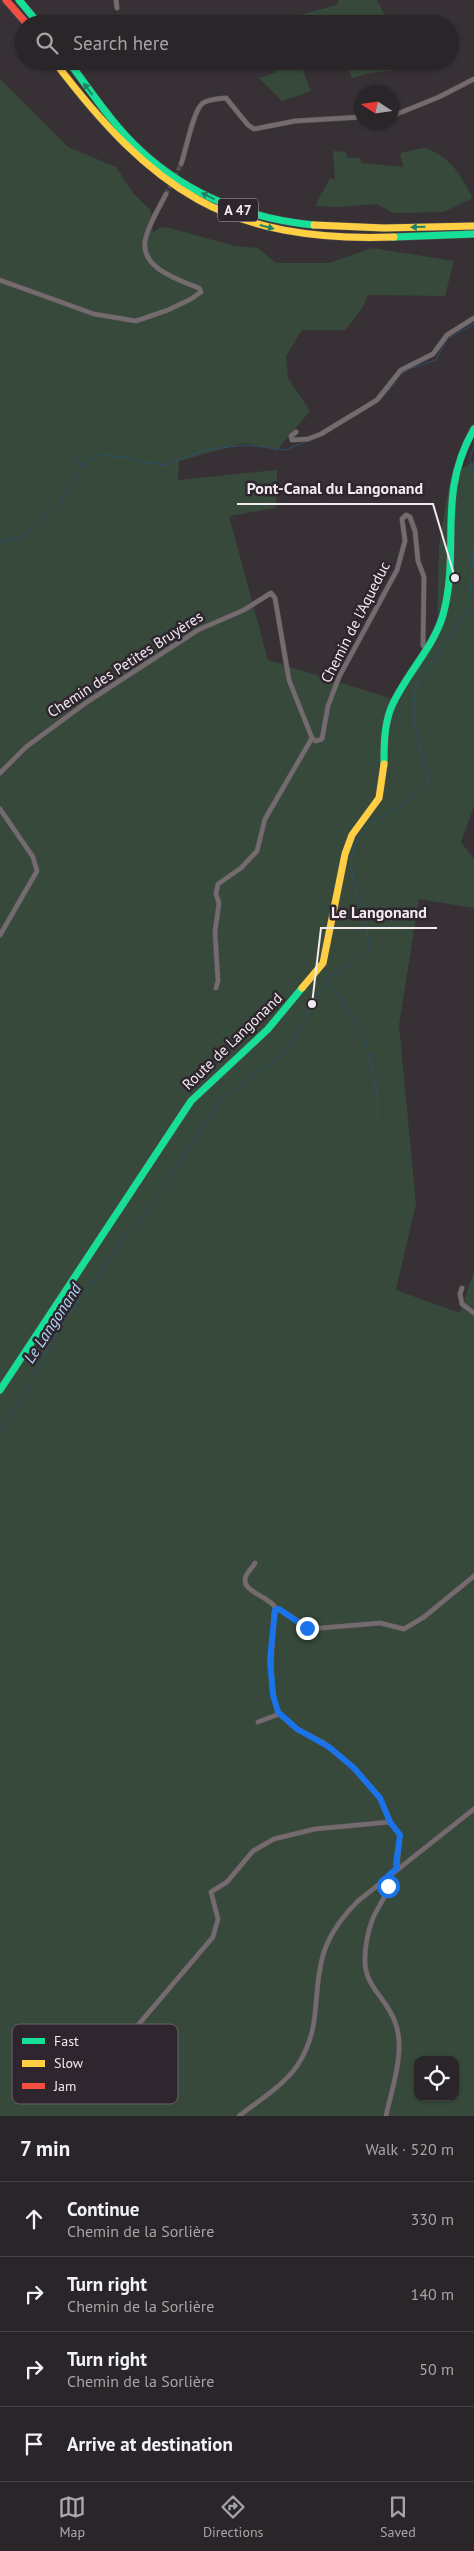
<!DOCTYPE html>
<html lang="en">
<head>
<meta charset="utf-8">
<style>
	:root { --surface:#292528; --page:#353134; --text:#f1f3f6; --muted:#a5a5a8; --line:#454245; --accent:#b0a9af }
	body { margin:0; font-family:"PT Sans",sans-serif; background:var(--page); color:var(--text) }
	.controls { position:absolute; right:15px; bottom:15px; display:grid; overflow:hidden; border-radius:10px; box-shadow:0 1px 4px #0004 }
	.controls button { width:45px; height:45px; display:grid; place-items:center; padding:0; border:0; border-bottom:1px solid var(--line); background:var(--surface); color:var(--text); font:25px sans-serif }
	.compass { position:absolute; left:354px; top:85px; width:45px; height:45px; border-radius:50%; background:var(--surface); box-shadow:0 1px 4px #0004; rotate:282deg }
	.stop { position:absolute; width:15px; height:15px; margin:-11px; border:4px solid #1a73e8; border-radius:50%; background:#fff }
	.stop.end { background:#1a73e8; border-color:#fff; box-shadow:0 1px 5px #0008 }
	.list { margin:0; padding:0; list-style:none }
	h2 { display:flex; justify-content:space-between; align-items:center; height:65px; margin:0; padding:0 20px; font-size:21px }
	h2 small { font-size:16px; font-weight:400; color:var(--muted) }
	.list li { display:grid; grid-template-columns:32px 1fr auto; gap:15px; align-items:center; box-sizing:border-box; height:75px; padding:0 20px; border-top:1px solid var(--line) }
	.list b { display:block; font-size:19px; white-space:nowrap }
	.list p { margin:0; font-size:16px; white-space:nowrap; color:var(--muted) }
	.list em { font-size:16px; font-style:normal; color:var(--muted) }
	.icon { flex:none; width:28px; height:28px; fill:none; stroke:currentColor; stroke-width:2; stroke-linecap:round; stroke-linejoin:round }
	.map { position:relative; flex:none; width:474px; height:2116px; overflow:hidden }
	.search { position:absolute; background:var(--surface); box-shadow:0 1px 4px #0004; left:15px; right:15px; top:15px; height:55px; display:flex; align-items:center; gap:12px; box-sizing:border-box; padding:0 18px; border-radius:28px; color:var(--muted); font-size:19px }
	.sheet { height:365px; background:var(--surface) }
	nav { display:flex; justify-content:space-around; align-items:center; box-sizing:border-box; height:70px; border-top:1px solid var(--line); background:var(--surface); font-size:14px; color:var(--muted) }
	nav a { display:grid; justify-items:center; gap:2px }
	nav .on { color:var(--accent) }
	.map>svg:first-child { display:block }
</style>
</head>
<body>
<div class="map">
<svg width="474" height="2116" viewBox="0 0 474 2116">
	<rect width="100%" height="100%" fill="#373136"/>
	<!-- green -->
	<path fill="#36493a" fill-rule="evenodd" d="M339,0H377L389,24H290L292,17L337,5Z
		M278,61H306L300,63L311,91L282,101L259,78L275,73Z
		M345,61H407L398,70L370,73L352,78Z
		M0,79L68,147L116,167L133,193L151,211L153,233L160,227L169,228L235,246L258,248L276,263H329L372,248L454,261L445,296L368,295L361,310L345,330H302L286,356L288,378L310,411L277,450L244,443L179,461L178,480L277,470L276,508L229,516L268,660L399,701L401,690L437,631L439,546L451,474L474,462V806L461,842L474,859V908L419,899L399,1025L416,1204L396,1290L460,1313L474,1271V2116H0ZM418,2060H455V2097H418Z
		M424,148C450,155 461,176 473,198L444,212L393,213L377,204L338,207L315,206L330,178L335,180L333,151L346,152L347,158H360L361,163L403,167L400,153Z"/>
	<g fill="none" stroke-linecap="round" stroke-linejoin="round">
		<!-- stream -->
		<path stroke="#2d4f6c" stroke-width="1" d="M402,374L409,369L436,360L447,339L474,324
			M381,399L396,382
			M474,445L470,459L474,479
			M73,451L81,465
			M0,542L19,538L34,527L62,501L64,494L81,465L100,455L126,457L143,462L164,465L209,449L246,445L285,450L310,440
			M328,983L342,998L366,1045L377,1091L378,1124
			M0,1429L27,1388L64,1320L109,1262L125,1237L164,1190L204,1122L220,1101L249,1078L273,1063L284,1053L297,1035L312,1004L330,977L351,964L368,949C371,917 348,887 352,855C357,823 392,813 415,796C420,792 426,789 429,783L415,727V692L420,678L448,642L469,608L474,542"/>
		<!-- street-tunnel -->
		<path stroke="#534d52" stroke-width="4.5" stroke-dasharray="4.5 2" stroke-linecap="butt" d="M166,194L181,164"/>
		<!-- street casing -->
		<g stroke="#544f53" stroke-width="5.5">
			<path id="street" d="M116,0L117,8
				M392,116L439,97L474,79
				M181,164C186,151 193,110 203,103C209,99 219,99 226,98L248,125L254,129L295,121L362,117
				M0,280L94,314L136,321L168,310L191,299L201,292L199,288C178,280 137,267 146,237C150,222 159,208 166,194
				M296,432L291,436L292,440L308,439L321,434L377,400L401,370L433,354L447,335L474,318
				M312,738L316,741L322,739L328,706L339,677L397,570L405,541L402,519L406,515L410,517L415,531L418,561L424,577L423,645L427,650
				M0,773L26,747L87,702L198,630L244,610L271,593L275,598L289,680L312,738
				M0,809L33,857L37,871L0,935
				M216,988L218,981L215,932L219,903L216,894L218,884L241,868L257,851L265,819L312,738
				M462,1288L460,1294L462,1304L474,1313
				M255,1563C253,1567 248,1571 246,1576C239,1592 271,1596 276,1609
				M258,1722L279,1714
				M397,1868L400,1835L390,1822L380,1798L354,1768L324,1743L297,1729L279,1714L273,1695L271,1666L274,1612L276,1609H279L310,1629L380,1623L404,1629L424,1617L474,1576
				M115,2052L213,1937L218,1919L211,1892L227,1882L253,1851L274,1839L315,1829L390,1822
				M239,2116C258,2101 283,2086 297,2066C322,2028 312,1999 322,1959C327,1938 342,1917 358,1901L474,1809
				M386,2116C392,2088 406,2050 395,2022C387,1998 364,1987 365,1959C365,1945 368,1931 373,1918C378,1906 393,1888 388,1876"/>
		</g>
		<!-- fast casing -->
		<g stroke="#544f53" stroke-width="8">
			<path id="fast" d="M19,0L39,24
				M68,61C91,91 112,124 140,150C188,195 249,219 314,225
				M394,237L474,234
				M384,764C384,745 384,726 391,708C405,675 433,649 443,615C461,548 436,495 474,429
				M0,1390L191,1101L268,1029L302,988"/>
		</g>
		<!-- slow casing -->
		<g stroke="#544f53" stroke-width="8">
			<path id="slow" d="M54,61C152,190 227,243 394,237
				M314,225L384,228L474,226
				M302,988L323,963L345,854L352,835L379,798L384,764"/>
		</g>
		<!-- jam casing -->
		<g stroke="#544f53" stroke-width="8">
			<path id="jam" d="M6,0L27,24"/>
		</g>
		<!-- street -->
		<use href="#street" stroke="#736b6d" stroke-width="4.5"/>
		<!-- fast -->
		<use href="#fast" stroke="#16e098" stroke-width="7"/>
		<!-- slow -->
		<use href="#slow" stroke="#ffcf43" stroke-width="7"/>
		<!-- jam -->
		<use href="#jam" stroke="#f24e42" stroke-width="7"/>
	</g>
	<!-- one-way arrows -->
	<defs><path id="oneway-solid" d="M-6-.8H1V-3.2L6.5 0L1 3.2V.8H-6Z" transform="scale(1.25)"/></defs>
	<g fill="#228263">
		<use href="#oneway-solid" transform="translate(88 89) rotate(-127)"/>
		<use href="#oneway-solid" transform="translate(208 196) rotate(-154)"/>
		<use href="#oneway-solid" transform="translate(267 227) rotate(15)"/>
		<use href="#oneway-solid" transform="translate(418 227) rotate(179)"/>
	</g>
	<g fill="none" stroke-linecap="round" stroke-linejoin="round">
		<!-- route -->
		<path stroke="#1a73e8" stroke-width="6" d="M307,1628L279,1609L275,1610L270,1660L273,1695L278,1712L297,1729L329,1747L354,1768L380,1798L390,1822L400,1835L396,1864L397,1868L388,1876V1886"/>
	</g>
	<g text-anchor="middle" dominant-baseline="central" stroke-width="5" stroke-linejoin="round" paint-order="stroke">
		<!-- shield labels -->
		<rect fill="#2f252e" stroke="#b7afb6" stroke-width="1" x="218" y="198.5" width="40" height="23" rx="4"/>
		<g font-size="14" font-weight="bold" fill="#f1eaf0">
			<text x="238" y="210">A 47</text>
		</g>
		<!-- street labels -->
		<g font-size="15" fill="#f1eaf0" stroke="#2f252e">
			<text transform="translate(355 622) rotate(-63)">Chemin de l'Aqueduc</text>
			<text transform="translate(125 664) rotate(-33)">Chemin des Petites Bruyères</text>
			<text transform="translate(232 1041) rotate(-44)">Route de Langonand</text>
		</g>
		<!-- water labels -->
		<g font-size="16" font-style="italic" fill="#b0d4f4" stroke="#2f252e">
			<text transform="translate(52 1323) rotate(-57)">Le Langonand</text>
		</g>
	</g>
	<!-- legend -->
	<rect x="12" y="2024" width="166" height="80" rx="8" fill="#2f252e" stroke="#696068" stroke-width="1"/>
	<rect x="22" y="2038" width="23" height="6" fill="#16e098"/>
	<rect x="22" y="2060" width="23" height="7" fill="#ffcf43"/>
	<rect x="22" y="2083" width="23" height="6" fill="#f24e42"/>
	<g font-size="14" fill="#f1eaf0">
		<text x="54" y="2046">Fast</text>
		<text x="54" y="2068">Slow</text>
		<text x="54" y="2091">Jam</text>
	</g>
	<!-- callouts -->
	<path fill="none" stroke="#f1eaf0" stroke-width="2" d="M455 578L433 504H237M312 1004L321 928H437"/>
	<g fill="#f1eaf0" stroke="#2f252e" stroke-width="2">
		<circle cx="455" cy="578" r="5"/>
		<circle cx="312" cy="1004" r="5"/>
	</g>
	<g font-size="16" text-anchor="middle" font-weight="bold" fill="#f1eaf0" stroke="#2f252e" stroke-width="5" stroke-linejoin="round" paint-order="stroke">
		<text x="335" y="494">Pont-Canal du Langonand</text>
		<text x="379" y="918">Le Langonand</text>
	</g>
</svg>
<div class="controls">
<button><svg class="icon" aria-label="locate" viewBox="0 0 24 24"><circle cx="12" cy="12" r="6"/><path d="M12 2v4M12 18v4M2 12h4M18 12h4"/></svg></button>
</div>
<svg class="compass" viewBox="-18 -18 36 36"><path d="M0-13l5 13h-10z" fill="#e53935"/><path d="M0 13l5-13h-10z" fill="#a5a5a8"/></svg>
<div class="stop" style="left:388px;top:1886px"></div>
<div class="stop end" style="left:307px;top:1628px"></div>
<div class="search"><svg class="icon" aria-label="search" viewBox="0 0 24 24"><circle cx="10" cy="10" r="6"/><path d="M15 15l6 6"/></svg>Search here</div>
</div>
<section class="sheet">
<h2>7 min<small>Walk · 520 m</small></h2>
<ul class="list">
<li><svg class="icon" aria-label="ahead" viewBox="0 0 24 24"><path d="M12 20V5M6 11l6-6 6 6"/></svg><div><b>Continue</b><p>Chemin de la Sorlière</p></div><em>330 m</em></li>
<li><svg class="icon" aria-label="right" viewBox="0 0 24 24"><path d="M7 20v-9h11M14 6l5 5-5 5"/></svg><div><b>Turn right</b><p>Chemin de la Sorlière</p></div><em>140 m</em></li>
<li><svg class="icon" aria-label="right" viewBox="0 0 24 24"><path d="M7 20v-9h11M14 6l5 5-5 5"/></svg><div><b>Turn right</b><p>Chemin de la Sorlière</p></div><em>50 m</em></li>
<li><svg class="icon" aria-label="arrive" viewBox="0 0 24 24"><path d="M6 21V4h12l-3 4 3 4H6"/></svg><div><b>Arrive at destination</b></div></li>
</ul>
</section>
<nav>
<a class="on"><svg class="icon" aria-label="map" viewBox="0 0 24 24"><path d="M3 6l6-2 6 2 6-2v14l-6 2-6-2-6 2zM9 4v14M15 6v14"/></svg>Map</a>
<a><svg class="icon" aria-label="directions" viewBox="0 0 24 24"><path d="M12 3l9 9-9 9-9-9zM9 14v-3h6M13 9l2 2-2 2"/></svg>Directions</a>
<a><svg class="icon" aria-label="saved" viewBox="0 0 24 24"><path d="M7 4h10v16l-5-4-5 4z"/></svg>Saved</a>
</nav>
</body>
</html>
